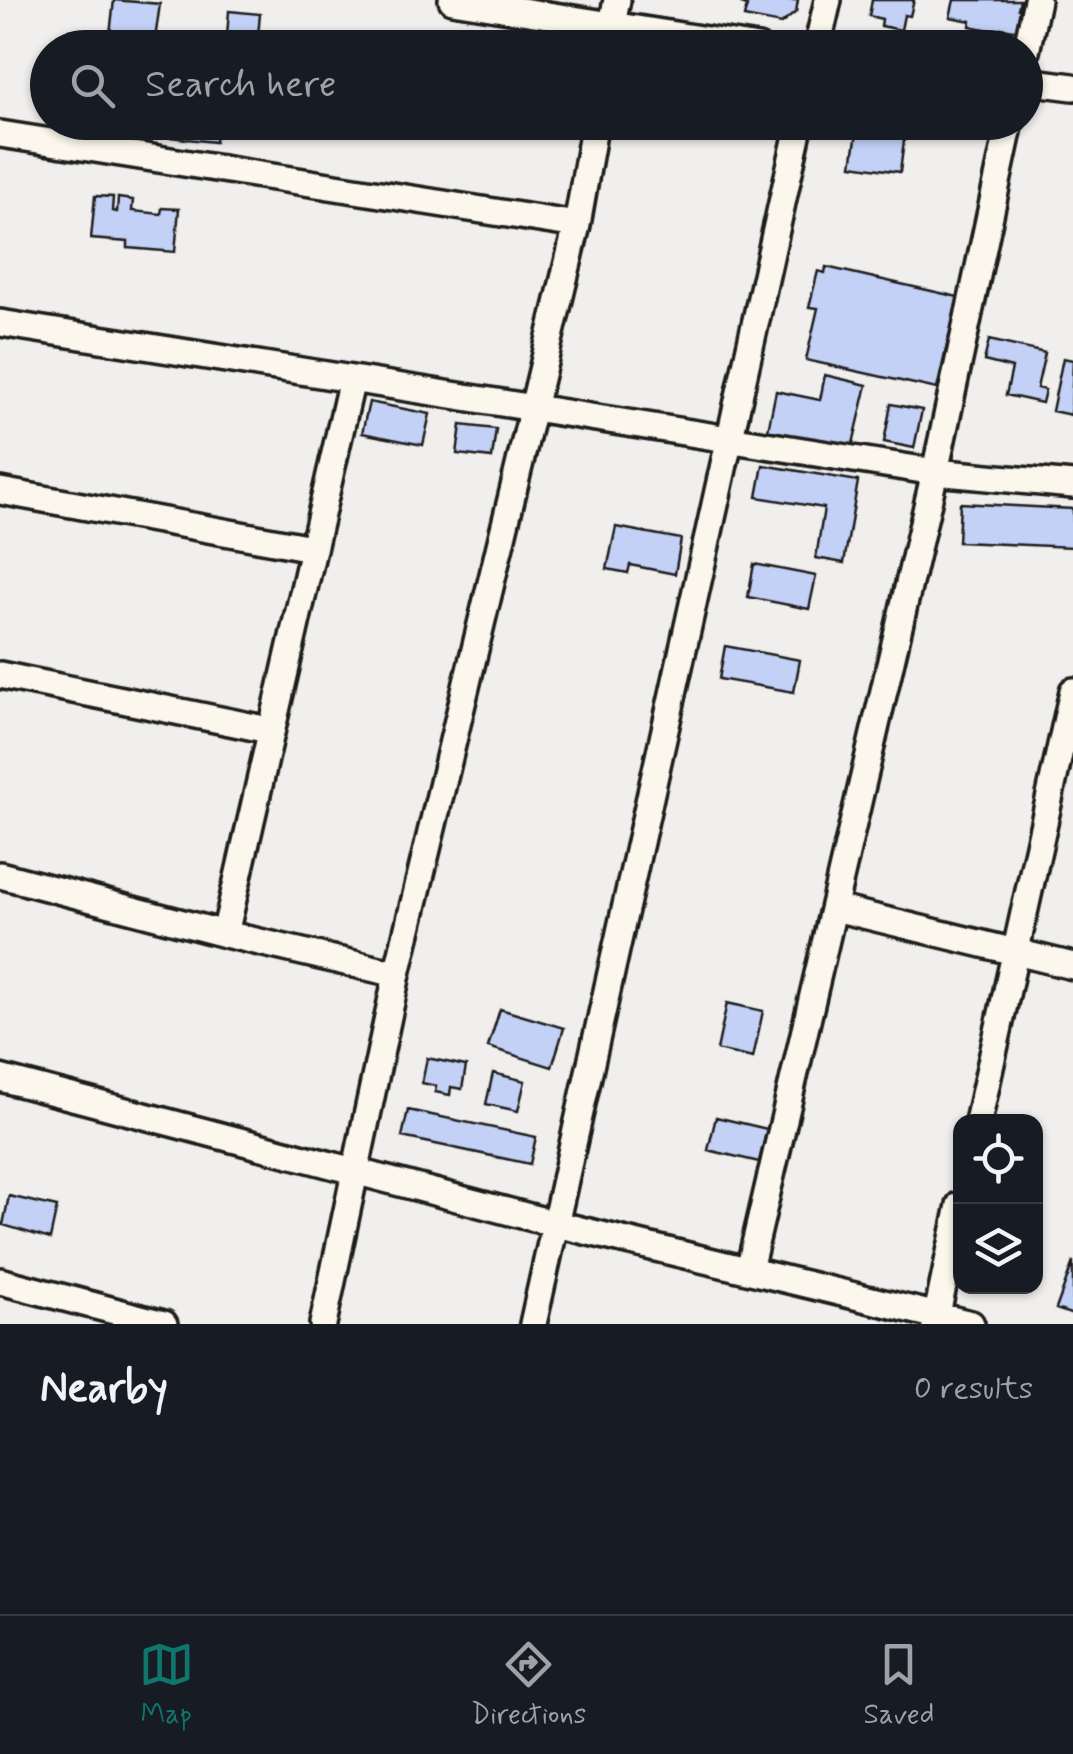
<!DOCTYPE html>
<html lang="en">
<head>
<meta charset="utf-8">
<style>
	:root { --surface:#171b24; --page:#20242c; --text:#f1f3f6; --muted:#9ea1a6; --line:#363941; --accent:#0f766e }
	body { margin:0; font-family:Mynerve,sans-serif; background:var(--page); color:var(--text) }
	.controls { position:absolute; right:30px; bottom:30px; display:grid; overflow:hidden; border-radius:20px; box-shadow:0 2px 8px #0004 }
	.controls button { width:90px; height:90px; display:grid; place-items:center; padding:0; border:0; border-bottom:2px solid var(--line); background:var(--surface); color:var(--text); font:50px sans-serif }
	.list { margin:0; padding:0; list-style:none }
	h2 { display:flex; justify-content:space-between; align-items:center; height:130px; margin:0; padding:0 40px; font-size:42px }
	h2 small { font-size:32px; font-weight:400; color:var(--muted) }
	.icon { flex:none; width:55px; height:55px; fill:none; stroke:currentColor; stroke-width:2; stroke-linecap:round; stroke-linejoin:round }
	.map { position:relative; flex:none; width:1073px; height:1324px; overflow:hidden }
	.search { position:absolute; background:var(--surface); box-shadow:0 2px 8px #0004; left:30px; right:30px; top:30px; height:110px; display:flex; align-items:center; gap:25px; box-sizing:border-box; padding:0 35px; border-radius:55px; color:var(--muted); font-size:38px }
	.sheet { height:290px; background:var(--surface) }
	nav { display:flex; justify-content:space-around; align-items:center; box-sizing:border-box; height:140px; border-top:2px solid var(--line); background:var(--surface); font-size:28px; color:var(--muted) }
	nav a { display:grid; justify-items:center; gap:5px }
	nav .on { color:var(--accent) }
	.map>svg:first-child { display:block }
</style>
</head>
<body>
<div class="map">
<svg width="1073" height="1324" viewBox="0 0 1073 1324">
	<rect width="100%" height="100%" fill="#f0efee"/>
	<filter id="ink" filterUnits="userSpaceOnUse"><feTurbulence type="fractalNoise" baseFrequency=".01" numOctaves="2"/><feDisplacementMap in="SourceGraphic" scale="20" xChannelSelector="R" yChannelSelector="G"/><feConvolveMatrix kernelMatrix="1 2 1 2 8 2 1 2 1" color-interpolation-filters="sRGB"/></filter>
	<g filter="url(#ink)">
		<!-- building -->
		<path fill="#c3d1f7" stroke="#1c1c1c" stroke-width="2.5" d="M114,0L160,4L155,39L110,34Z
			M742,0H798L796,12L781,24L744,17L747,6L741,4Z
			M872,0H914L910,16L904,15L901,30L881,26L882,19L869,16Z
			M954,0H1020L1018,9L1024,10L1020,31L1001,28L1000,32L970,26L971,21L950,17Z
			M229,11L260,14L257,47L263,48H226Z
			M170,122H217L215,142L168,137Z
			M858,126L905,133L900,172L852,165Z
			M95,196L113,197L112,211L117,212L118,198L133,200L132,211L161,214L162,208L179,209L175,252L128,248V242L91,239Z
			M826,267L958,297L937,389L806,360L818,308L809,307L818,271L825,273Z
			M989,340L1045,353L1037,388L1045,390L1042,403L1006,395L1012,368L984,361Z
			M1063,358L1073,360L1071,415L1052,411Z
			M825,375L867,385L852,448L768,430L776,391L820,400Z
			M369,402L430,414L423,445L362,433Z
			M891,404L922,410L914,448L884,442Z
			M461,425L496,429L492,458L457,454Z
			M763,465L858,481L844,563L816,558L824,508L757,497Z
			M960,503L1073,509V547L958,542Z
			M616,527L681,539L675,574L630,565L628,573L607,569Z
			M754,564L816,576L809,609L748,597Z
			M725,646L800,660L794,692L719,679Z
			M727,1003L763,1011L753,1058L717,1050Z
			M500,1009L564,1028L552,1067L488,1047Z
			M427,1058L466,1066L462,1089L451,1087L450,1095L435,1092L436,1086L422,1083Z
			M493,1073L525,1081L518,1111L486,1104Z
			M408,1110L536,1137L530,1164L402,1137Z
			M716,1117L767,1129L759,1162L708,1150Z
			M9,1196L57,1207L50,1239L3,1225Z
			M1073,1262V1315L1056,1309Z"/>
		<g fill="none" stroke-linecap="round" stroke-linejoin="round">
			<!-- minor casing -->
			<g stroke="#1c1c1c" stroke-width="32">
				<path id="minor" d="M452,0L758,48
					M607,48L617,0
					M817,48L828,0
					M1026,52L1037,0
					M1026,81L1073,87
					M0,134L577,225
					M0,323L935,472L1073,485
					M0,491L312,548
					M0,675L269,730
					M0,875L225,934L397,974
					M835,908L1073,966
					M225,934L352,379
					M0,1078L556,1224L971,1324
					M978,1122L1073,691
					M749,1270L935,472L1010,122
					M0,1281L164,1324
					M323,1324L397,974L577,225L595,122
					M533,1324L800,122
					M935,1324L960,1205"/>
			</g>
			<!-- minor -->
			<use href="#minor" stroke="#fbf7ec" stroke-width="25"/>
		</g>
	</g>
</svg>
<div class="controls">
<button><svg class="icon" aria-label="locate" viewBox="0 0 24 24"><circle cx="12" cy="12" r="6"/><path d="M12 2v4M12 18v4M2 12h4M18 12h4"/></svg></button>
<button><svg class="icon" aria-label="layers" viewBox="0 0 24 24"><path d="M12 4l9 5-9 5-9-5zM3 14l9 5 9-5"/></svg></button>
</div>
<div class="search"><svg class="icon" aria-label="search" viewBox="0 0 24 24"><circle cx="10" cy="10" r="6"/><path d="M15 15l6 6"/></svg>Search here</div>
</div>
<section class="sheet">
<h2>Nearby<small>0 results</small></h2>
<ul class="list">
</ul>
</section>
<nav>
<a class="on"><svg class="icon" aria-label="map" viewBox="0 0 24 24"><path d="M3 6l6-2 6 2 6-2v14l-6 2-6-2-6 2zM9 4v14M15 6v14"/></svg>Map</a>
<a><svg class="icon" aria-label="directions" viewBox="0 0 24 24"><path d="M12 3l9 9-9 9-9-9zM9 14v-3h6M13 9l2 2-2 2"/></svg>Directions</a>
<a><svg class="icon" aria-label="saved" viewBox="0 0 24 24"><path d="M7 4h10v16l-5-4-5 4z"/></svg>Saved</a>
</nav>
</body>
</html>
